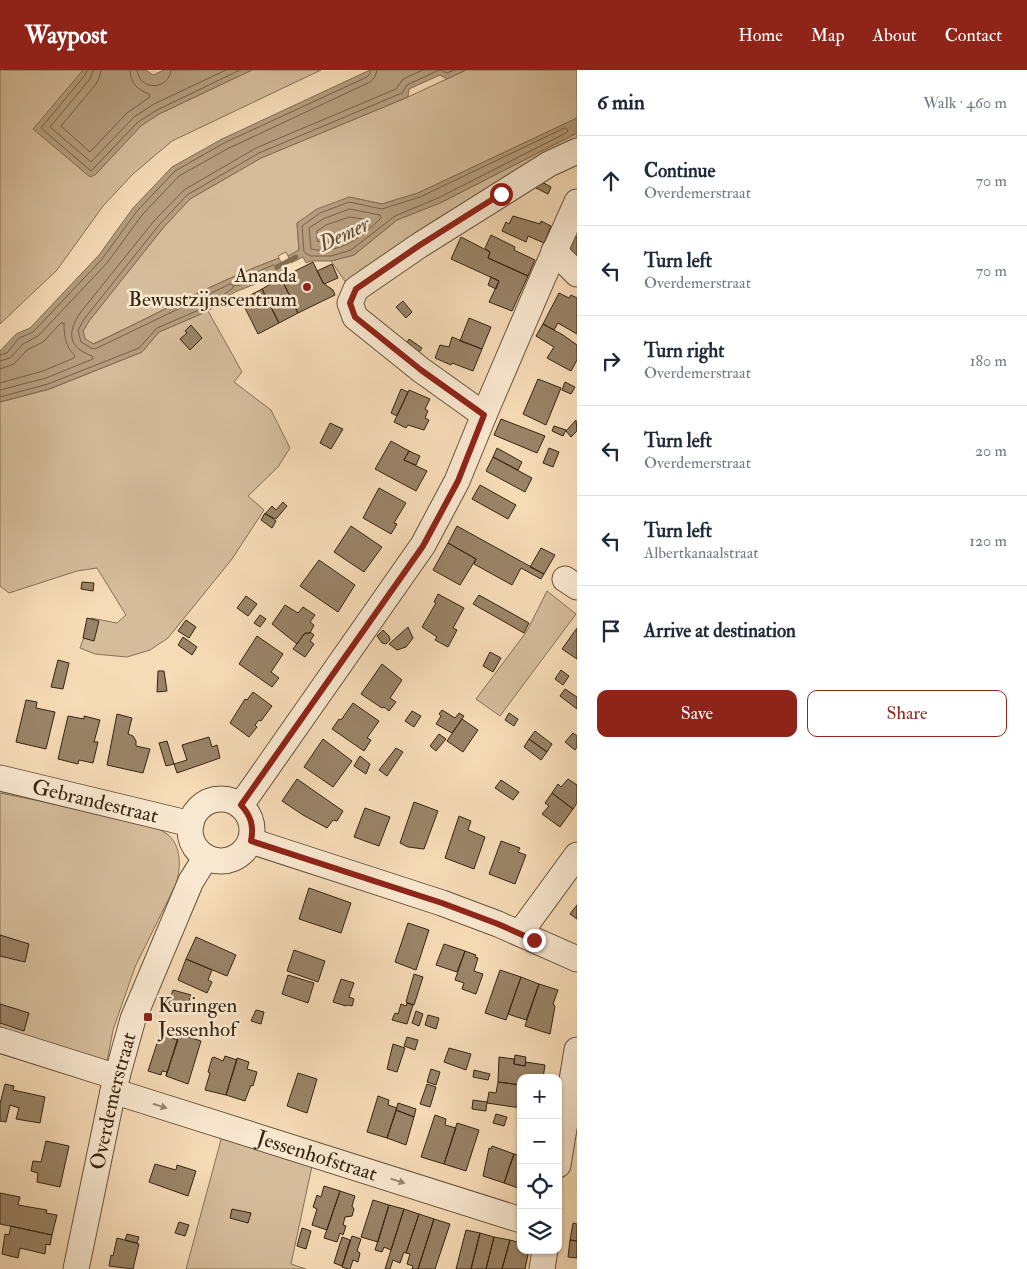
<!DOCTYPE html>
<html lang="en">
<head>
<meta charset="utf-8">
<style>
	:root { --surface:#fff; --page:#f6f6f7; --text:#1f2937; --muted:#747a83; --line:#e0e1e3; --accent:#8f2418 }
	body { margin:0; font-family:"IM FELL Double Pica",serif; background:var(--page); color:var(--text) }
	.controls { position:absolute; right:15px; bottom:15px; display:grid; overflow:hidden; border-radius:10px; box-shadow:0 1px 4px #0004 }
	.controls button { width:45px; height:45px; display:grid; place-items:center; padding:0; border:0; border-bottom:1px solid var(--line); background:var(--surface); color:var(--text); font:25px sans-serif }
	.stop { position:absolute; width:15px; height:15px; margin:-11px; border:4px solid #8f2418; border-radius:50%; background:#fff }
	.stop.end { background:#8f2418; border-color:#fff; box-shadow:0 1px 5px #0008 }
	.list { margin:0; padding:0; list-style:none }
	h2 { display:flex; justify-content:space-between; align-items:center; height:65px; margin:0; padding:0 20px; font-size:21px }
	h2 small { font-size:16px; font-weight:400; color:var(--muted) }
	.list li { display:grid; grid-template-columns:32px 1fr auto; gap:15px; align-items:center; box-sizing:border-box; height:90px; padding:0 20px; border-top:1px solid var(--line) }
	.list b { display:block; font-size:19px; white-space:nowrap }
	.list p { margin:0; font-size:16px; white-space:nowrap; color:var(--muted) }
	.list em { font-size:16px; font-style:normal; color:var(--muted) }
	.actions { display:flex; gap:10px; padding:15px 20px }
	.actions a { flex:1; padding:11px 0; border:1px solid var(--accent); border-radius:10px; text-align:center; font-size:18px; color:var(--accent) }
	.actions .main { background:var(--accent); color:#fff }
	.icon { flex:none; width:28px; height:28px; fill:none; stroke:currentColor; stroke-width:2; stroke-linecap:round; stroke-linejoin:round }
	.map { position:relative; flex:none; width:577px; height:1199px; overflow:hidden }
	header { display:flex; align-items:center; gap:30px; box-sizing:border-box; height:70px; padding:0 25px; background:var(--accent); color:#fff }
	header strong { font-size:24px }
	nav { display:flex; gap:28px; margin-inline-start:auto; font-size:18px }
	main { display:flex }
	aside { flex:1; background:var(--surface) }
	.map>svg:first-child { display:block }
</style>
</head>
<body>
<header>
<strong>Waypost</strong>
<nav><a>Home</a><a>Map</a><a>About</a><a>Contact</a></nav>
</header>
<main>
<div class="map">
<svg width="577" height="1199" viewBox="0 0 577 1199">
	<rect width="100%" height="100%" fill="#f6dbb7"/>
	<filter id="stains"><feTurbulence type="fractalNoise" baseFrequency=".004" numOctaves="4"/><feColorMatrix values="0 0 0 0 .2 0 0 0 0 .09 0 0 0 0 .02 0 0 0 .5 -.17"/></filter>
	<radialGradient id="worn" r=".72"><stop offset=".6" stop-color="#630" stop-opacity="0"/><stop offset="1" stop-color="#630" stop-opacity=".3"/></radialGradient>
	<!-- green -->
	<path fill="#d5bc9b" stroke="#867056" d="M0,0H83L95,105L140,56L159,44L252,0H321L172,71L133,104L103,136L57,200L0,254Z
		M466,0H577V48L418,123L382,134L349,127L297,153L299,181L288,186L286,182L278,186L279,188C215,212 155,245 93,274L85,269L83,261L89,251L163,158L190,129L261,88L408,27Z
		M577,63V74L349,217L331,191L354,185L397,150L440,133Z
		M208,241L242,302L234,312L271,340L290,378L278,397L248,426L264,440L232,489L168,568L150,580L127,587L95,584L80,578L91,548L117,553L126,545L97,498L77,501L9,523L0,516V332L50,319L142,282L159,262Z
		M547,521L576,544L500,646L476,629L527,561Z
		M0,723C42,731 83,740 124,750C137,754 155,755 167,764C182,775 181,798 176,814L135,897L113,960L107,992L0,963Z
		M222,1066L312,1096L291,1194L306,1199H186Z"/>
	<!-- water -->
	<path fill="#b59d7e" stroke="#826d52" d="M83,0H146L153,5L164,0H252L159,44L141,56L95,105L90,107L33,59Z
		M370,0H466L447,9L440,5L409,19L408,27L261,88L190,129L163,158L89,251L83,261L85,269L94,274C155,245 215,212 279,188L286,202L235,222L208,241L159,262L142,282L49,319L0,332V281L16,264L30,258L99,185L133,138L172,97L222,69Z
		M577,48V63L440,133L397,150L354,185L331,191H311L306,193L303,187L291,193L288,186L299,180L297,153L317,139L349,127L382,134L418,123Z"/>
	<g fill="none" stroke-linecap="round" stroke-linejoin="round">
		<!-- shore -->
		<path stroke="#766047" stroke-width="1" d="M87,0L85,5L41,58L91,101L138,52L157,40L240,0
			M93,0L90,9L50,57L91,92L134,47L154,34L226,0
			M101,0L100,6L96,14L61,56L90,82L127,43L150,27L149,24C138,20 130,13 130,0
			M137,0C139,21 169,21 171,0
			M565,58L568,60L566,63L438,128L395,146L351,180L331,186H310L304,182L302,156L320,143L349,132L382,139L420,127Z
			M350,139L380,145L381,148C362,167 339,185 311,179L309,158L323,149Z
			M350,147L363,149L364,152C351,164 336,176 317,171V161L326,155Z
			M274,195L277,197L276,200L237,216L234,215L235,212Z
			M0,285L7,283L19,268L33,262L102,189L137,141L175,101L224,73L367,7L370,4V0
			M0,291L10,288L23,274L38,266L107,193L142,145L179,106L227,79L370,12L375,7L377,0
			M0,299L14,294L27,280L43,272L61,253H64C64,265 65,276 75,286L74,288L43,301L0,313
			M0,320L46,308L93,289L92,286C68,277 67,263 80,243L154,151L184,120L256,78L396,19L403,9L423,0
			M0,327L48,314L139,278L157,258L206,237L233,218V215L230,214L95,279L91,278L81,272L78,260L85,248L159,155L187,125L259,83L402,23L407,15L437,1L441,0L447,3L454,0"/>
		<!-- stream -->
		<path stroke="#826d52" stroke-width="5" d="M277,197L296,187"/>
	</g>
	<!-- building -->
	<path fill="#9a8367" stroke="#362410" d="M540,111L551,117L548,124L536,118Z
		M513,146L540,154L541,151L551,156L544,173L528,166L526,172L502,161L506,152L509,154Z
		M491,165L515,177L514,180L535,190L528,206L488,188L490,182L485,178Z
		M574,166L577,167V194L566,184Z
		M461,167L490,182L488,188L528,206L512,241L489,232L499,211L451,189Z
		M313,192L323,213L333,220L335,225L298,243L281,208Z
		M332,194L338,208L324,214L317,201Z
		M491,207L499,211L496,219L488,215Z
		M281,208L298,243L279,253L262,219Z
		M262,219L279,253L258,264L241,230Z
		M559,223L569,228L571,225L577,228V264L558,253L554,260L543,254Z
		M403,231L412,242L406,248L396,237Z
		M469,248L491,257L482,279L460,271Z
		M543,254L563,265L577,275V290L571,301L547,288L554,277L536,266Z
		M191,255L202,268L190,280L180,269L187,263L185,261Z
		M452,267L482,279L473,301L452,293L451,295L435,288L440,275L449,277Z
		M409,269L422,278L417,285L405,276Z
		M538,309L561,318L546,355L523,344Z
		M565,312L575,317L571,324L562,320Z
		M401,319L408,322L397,346L391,343Z
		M409,320L430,329L425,339L428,341L425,348L429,350L424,360L408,355L406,358L394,352Z
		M501,349L545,366L537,383L494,365Z
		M576,350L577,361L571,367L566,361Z
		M330,353L343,359L331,379L320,373Z
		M554,356L566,360L563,366L552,361Z
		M391,371L409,381L404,390L427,401L416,421L375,399Z
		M497,378L522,392L518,400L493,387Z
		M549,378L559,382L553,397L543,393Z
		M409,381L420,386L416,395L404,390Z
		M493,387L532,408L525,422L486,401Z
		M480,415L516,435L508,449L472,429Z
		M379,418L406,433L394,453L397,454L391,464L363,448Z
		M283,432L287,436L276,449L265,444L272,436L276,440Z
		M265,443L276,451L272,458L261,450Z
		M351,456L382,477L364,502L334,482Z
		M457,456L544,504L541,509L521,498L512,515L474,494L476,489L448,473Z
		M448,473L476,489L460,515L433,500Z
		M541,478L555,485L544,504L530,497Z
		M319,490L355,515L338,542L300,516Z
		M82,512L94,513L93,521L81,519Z
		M438,524L464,538L453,558L457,560L448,577L435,570L437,567L422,557L436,533L434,532Z
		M479,525L529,553L524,563L473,534Z
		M246,526L257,534L248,546L237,538Z
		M285,535L298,543L303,537L315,545L310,552L314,555L310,563H305L297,574L272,554Z
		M260,545L266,549L260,557L254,553Z
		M87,548L99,551L94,571L83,568Z
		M186,550L196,557L189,568L178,561Z
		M408,557L413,568L406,577L397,580L389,574Z
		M577,558V589L562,579Z
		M383,560L389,566L390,570L386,574L382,573L377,566Z
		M310,562L314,565L310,571L314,574L305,587L293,579L305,563L308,564Z
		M257,566L283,584L271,602L279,608L272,617L239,594Z
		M183,567L197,577L192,585L178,575Z
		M490,582L501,588L493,602L483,596Z
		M58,590L69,593L63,619L51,617Z
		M382,594L402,610L390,628L396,632L389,641L384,637L382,638L361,624Z
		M561,600L569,606L563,615L555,609Z
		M158,601H164L167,621L157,622Z
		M565,619L577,627V639L560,626Z
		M253,622L272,636L261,651L259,650L255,655L257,657L249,667L230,653L245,629L247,630Z
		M26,630L37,632L36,638L55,642L46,679L16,672Z
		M353,633L379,651L367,668L371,670L364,681L332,659L339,649L341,650Z
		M442,640L455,648L459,643L464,646L452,663L436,654L441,646L439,644Z
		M412,641L421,646L414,657L405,651Z
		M509,643L518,649L514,656L505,650Z
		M117,644L132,648L128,664L133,666L136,671V676L150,679L143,703L107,695Z
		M68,646L84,649V646L100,650L94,672H98L93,693L79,690L78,694L58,689Z
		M462,649L478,660L463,682L447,671Z
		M535,661L552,674L547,682L529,669Z
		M573,663L577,666V677L575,680L565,672Z
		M439,664L446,669L436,681L430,676Z
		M209,667L212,677L217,675L220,688L177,703L174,694L187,690L182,675Z
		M323,669L352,691L333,717L304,697Z
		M529,669L547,682L541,690L524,677Z
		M167,671L174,694L166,696L159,673Z
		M396,678L403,682L387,706L379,700Z
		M360,686L370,694L366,704L354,696Z
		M297,709L343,741L337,751L333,750L327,758L303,745L282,731Z
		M568,709L577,715V733L573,739L552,723L558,714L561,717Z
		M501,710L519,722L513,730L495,718Z
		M552,723L573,739L560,757L542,744L549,736L545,733Z
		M414,732L438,741L424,779L408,777L400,773Z
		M365,738L390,747L379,776L354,767Z
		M459,746L471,751L468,760L485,767L474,799L445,788Z
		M501,771L520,778L518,782L526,785L515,814L489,804Z
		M309,818L351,833L341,863L299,849Z
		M577,835V849L570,844Z
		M408,853L429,860L416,900L395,892Z
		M0,865L29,874L25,892L0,886Z
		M196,867L236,885L227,906L186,889Z
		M444,874L465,881L457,902L436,895Z
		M294,880L325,891L318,912L287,901Z
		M465,881L476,885L475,887L478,888L474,901L483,904L476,924L462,919L464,913L455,910Z
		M186,889L212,900L208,910L212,912L207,923L178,910Z
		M500,900L521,907L506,950L485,943Z
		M414,904L423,907L414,935L406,932Z
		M288,905L314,913L308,933L282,924Z
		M521,907L539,914L526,950L508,944Z
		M341,909L354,913L349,927L354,929L352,936L347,935L346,936L333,932Z
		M539,914L558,920L553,934L555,936L550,964L525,956Z
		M173,920L191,925L186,940L168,935Z
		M407,933L413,935L407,954L392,950L395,943L398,944L401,934L406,936Z
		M0,934L29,943L24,961L0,953Z
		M205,934L216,937L213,947L202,943Z
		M256,940L264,942L261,954L251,951Z
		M416,941L423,944L419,956L412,953Z
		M428,945L439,948L436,959L425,955Z
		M162,958L161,965L178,970L166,1006L167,1002L162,1001L161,1005L148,1001Z
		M179,964L201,971L188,1014L166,1006Z
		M407,967L418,970L415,980L404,976Z
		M393,974L405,978L397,1002L387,999Z
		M449,978L471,984L466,1000L444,992Z
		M515,985L526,987L525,996L514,994Z
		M225,986L237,990L226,1025L205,1020L210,1003L208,1002L212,988L214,987L223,991Z
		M499,987L514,989V994L525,996L526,992L545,995L543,1008H521V1015L498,1012Z
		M237,988L249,992L247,999L257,1002L253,1016L251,1015L245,1031L226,1025Z
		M431,999L440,1002L436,1015L427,1012Z
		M474,1000L490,1004L488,1010L473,1007Z
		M298,1003L317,1009L307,1043L287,1036Z
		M498,1012L521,1015V1038L487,1033L489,1022L496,1023Z
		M5,1014L14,1016L13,1020L45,1027L40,1053L16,1049L19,1038L10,1035L6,1052L0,1051V1034Z
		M427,1014L436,1017L430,1037L420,1034Z
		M378,1026L389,1030L388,1035L397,1038L387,1068L367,1062Z
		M473,1030L487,1032L486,1041L472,1039Z
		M398,1033L416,1039L414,1047L396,1040Z
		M396,1040L414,1047L406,1075L387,1068Z
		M496,1044L507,1047L504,1056L493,1053Z
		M435,1045L446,1049L445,1055L456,1058L444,1094L421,1087Z
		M457,1053L479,1060L466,1101L444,1094Z
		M46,1071L69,1076L60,1117L37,1112L38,1103L31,1101L33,1091L41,1092Z
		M492,1076L514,1084L504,1113L483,1106L489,1078L491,1079Z
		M514,1084L521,1086V1119L504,1113Z
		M155,1094L176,1100L177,1095L196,1101L188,1126L149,1112Z
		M324,1116L340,1121L327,1160L312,1155L317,1139L313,1137L317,1125L321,1127Z
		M340,1121L355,1126L352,1136L354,1139L352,1146L345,1147L343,1155L346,1156L343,1165L340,1163L337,1172L324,1168Z
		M0,1123L20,1127L18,1135L47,1140L46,1143L57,1145L52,1165L0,1154Z
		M373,1130L389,1135L378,1172L361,1167Z
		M389,1135L404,1139L391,1180L384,1177L382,1182L375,1180Z
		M232,1139L251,1143L248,1153L230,1148Z
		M404,1139L419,1144L406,1183L404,1182L400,1193L393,1190L390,1199H385Z
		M419,1144L434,1149L418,1199H412L413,1196L407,1194L410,1184L406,1183Z
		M434,1149L450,1154L435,1199H418Z
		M179,1152L189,1155L185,1166L175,1163Z
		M573,1153L577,1154V1171L570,1170Z
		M11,1156L52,1165L50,1175L46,1174L45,1184L20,1178L18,1188L2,1184L5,1164L9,1165Z
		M302,1158L311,1161L306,1179L297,1176Z
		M466,1160L480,1163L471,1199H456Z
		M480,1163L494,1167L486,1199H471Z
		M127,1164L139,1167L137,1173L125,1170Z
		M352,1166L361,1169L357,1181L360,1183L358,1192L353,1190L350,1199H348L342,1197Z
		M342,1167L350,1170L342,1196L334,1193Z
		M494,1167L510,1170L502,1199H486Z
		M117,1168L139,1174L133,1199L109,1196L111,1185L113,1186Z
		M510,1170L521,1173V1180H529L525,1199H502Z
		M570,1170L577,1171V1188L568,1187Z"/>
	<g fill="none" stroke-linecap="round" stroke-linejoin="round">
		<!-- minor casing -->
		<g stroke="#66523a" stroke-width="27">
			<g id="minor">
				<path d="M554,181L577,204"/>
				<path d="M484,345L421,300L355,247L350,233L356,219L420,175L549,94L577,81"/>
				<path d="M565,509L577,517"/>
				<path id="s1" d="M0,708L191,754"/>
				<circle cx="221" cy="760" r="31"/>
				<path d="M241,735L423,475L457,411L484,345L544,205L577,132"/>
				<path d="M251,771L442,833L498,854L577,889"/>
				<path d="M520,863L577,785"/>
				<path d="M0,970L117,1007"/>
				<path id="s2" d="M113,1021L521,1150"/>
				<path d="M558,1095L577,980"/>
				<path id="s3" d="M76,1199L113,1021L133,949L191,811L206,787"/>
				<path d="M542,1199L545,1180"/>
			</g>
		</g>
		<!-- minor -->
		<use href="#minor" stroke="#f9e8d0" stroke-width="25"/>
	</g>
	<!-- one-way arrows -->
	<defs><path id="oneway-solid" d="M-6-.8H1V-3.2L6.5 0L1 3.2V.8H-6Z" transform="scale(1.25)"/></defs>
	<g fill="#988670">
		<use href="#oneway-solid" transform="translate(160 1036) rotate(18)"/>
		<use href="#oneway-solid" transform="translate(398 1111) rotate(18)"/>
	</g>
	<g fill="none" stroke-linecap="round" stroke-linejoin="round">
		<!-- route -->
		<path stroke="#8f2418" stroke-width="6" d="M501,124L420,175L356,219L350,233L355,247L421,300L484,345L458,411L423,476L241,735C251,746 254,756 251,771L442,833L498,854L534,870"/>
	</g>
	<!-- markers -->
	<g fill="#8f2418" stroke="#f9e8d0" stroke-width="2">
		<circle cx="307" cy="217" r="5"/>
		<rect x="143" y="942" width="10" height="10" rx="2.5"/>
	</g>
	<g text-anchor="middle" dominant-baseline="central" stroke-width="5" stroke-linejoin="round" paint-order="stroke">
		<!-- poi labels -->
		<g font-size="21" fill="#362410" stroke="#f9e8d0" text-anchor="end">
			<text x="297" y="205">Ananda<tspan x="297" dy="24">Bewustzijnscentrum</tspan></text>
			<text x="158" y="935" text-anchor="start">Kuringen<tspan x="158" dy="24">Jessenhof</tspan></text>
		</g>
		<!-- street labels -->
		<g font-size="21" fill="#362410" stroke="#f9e8d0">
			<text stroke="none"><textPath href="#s1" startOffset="98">Gebrandestraat</textPath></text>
			<text stroke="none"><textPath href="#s3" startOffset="172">Overdemerstraat</textPath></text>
			<text stroke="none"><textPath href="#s2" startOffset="214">Jessenhofstraat</textPath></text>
		</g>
		<!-- water labels -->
		<g font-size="22" font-style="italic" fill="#624e36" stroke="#f9e8d0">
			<text transform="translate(344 164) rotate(-25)">Demer</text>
		</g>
	</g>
	<rect width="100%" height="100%" filter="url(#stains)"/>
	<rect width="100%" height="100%" fill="url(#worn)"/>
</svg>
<div class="controls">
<button>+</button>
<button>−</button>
<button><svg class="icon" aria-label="locate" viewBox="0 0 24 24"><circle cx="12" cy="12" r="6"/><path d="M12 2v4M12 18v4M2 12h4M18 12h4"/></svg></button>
<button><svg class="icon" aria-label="layers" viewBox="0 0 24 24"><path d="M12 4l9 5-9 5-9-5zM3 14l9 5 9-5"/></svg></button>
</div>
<div class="stop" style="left:501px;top:124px"></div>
<div class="stop end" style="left:534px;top:870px"></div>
</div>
<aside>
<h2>6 min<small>Walk · 460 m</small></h2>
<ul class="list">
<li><svg class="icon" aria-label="ahead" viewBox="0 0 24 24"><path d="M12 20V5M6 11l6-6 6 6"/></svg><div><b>Continue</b><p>Overdemerstraat</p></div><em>70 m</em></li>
<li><svg class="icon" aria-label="left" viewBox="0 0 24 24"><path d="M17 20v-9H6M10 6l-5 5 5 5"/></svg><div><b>Turn left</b><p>Overdemerstraat</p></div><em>70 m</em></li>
<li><svg class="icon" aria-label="right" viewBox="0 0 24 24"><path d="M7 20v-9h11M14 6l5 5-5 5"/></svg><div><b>Turn right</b><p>Overdemerstraat</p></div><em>180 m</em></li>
<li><svg class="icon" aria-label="left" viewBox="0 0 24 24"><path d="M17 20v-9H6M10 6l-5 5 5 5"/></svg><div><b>Turn left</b><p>Overdemerstraat</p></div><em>20 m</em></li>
<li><svg class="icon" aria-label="left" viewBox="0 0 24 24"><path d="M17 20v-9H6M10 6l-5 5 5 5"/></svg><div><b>Turn left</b><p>Albertkanaalstraat</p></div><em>120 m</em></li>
<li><svg class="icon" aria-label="arrive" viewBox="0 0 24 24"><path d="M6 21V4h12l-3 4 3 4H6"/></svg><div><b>Arrive at destination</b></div></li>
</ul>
<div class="actions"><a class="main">Save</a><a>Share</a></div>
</aside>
</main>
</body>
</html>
